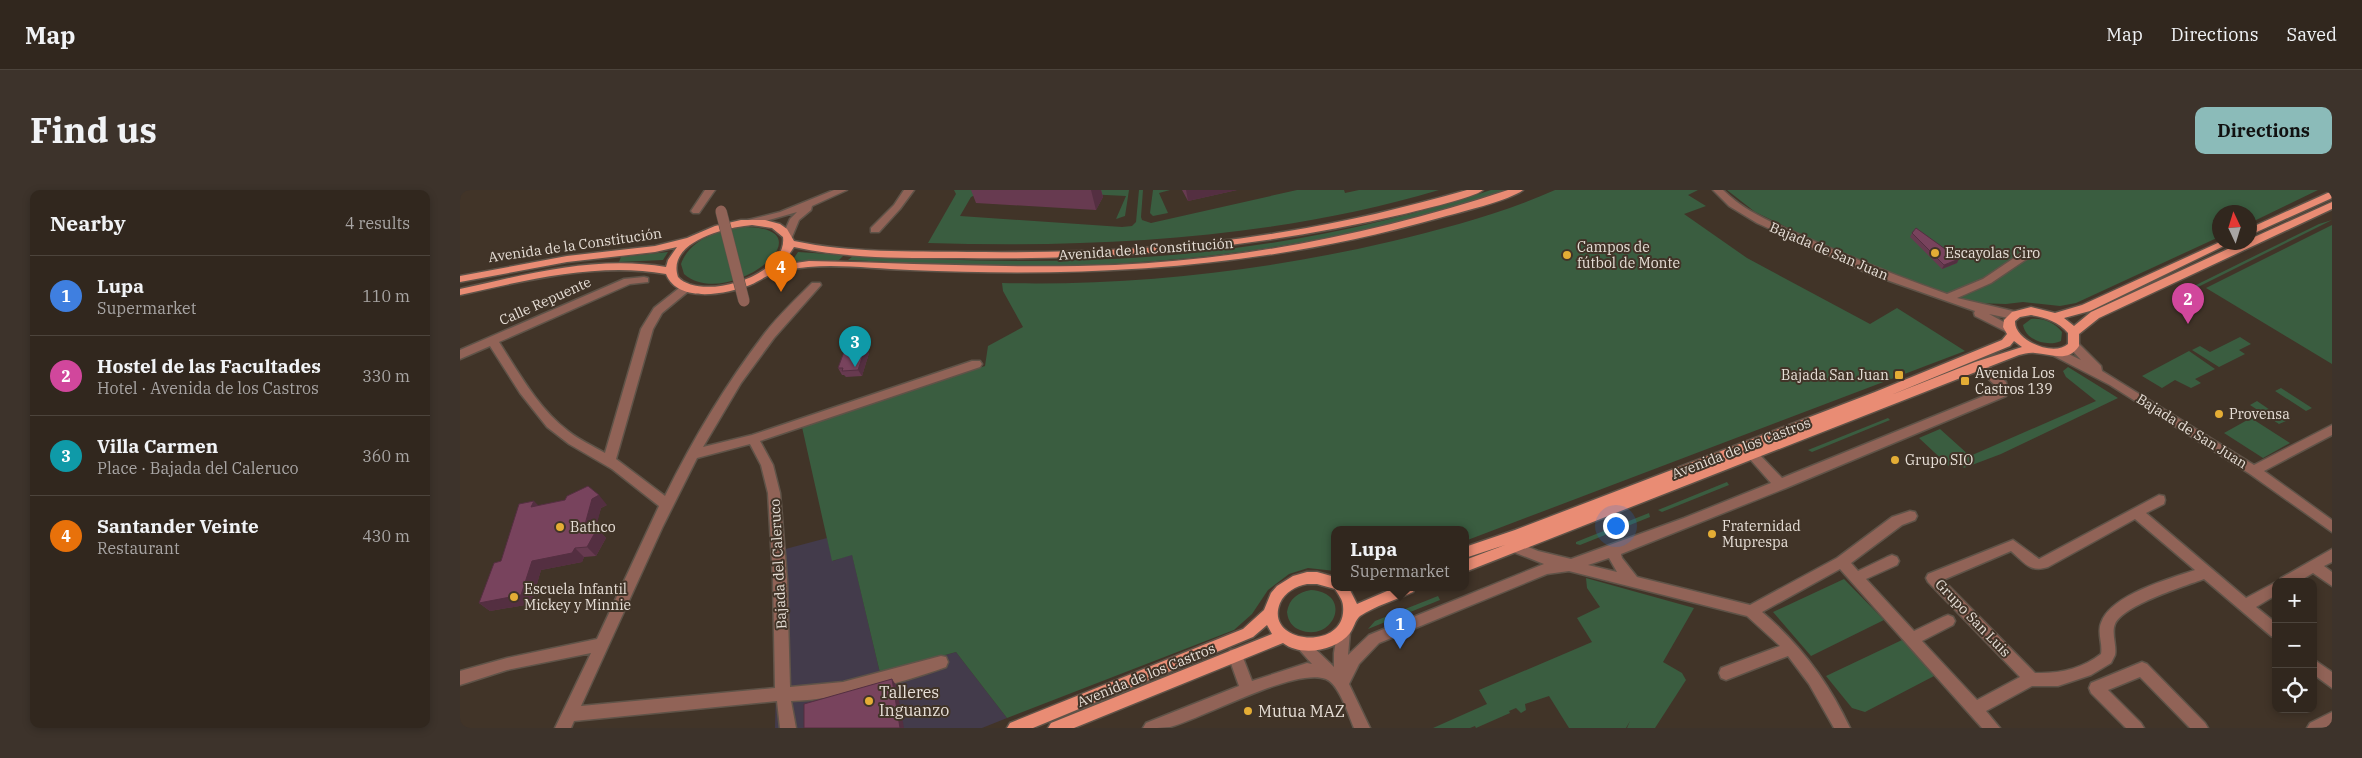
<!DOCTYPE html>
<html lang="en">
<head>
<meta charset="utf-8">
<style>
	:root { --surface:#31271e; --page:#3d332b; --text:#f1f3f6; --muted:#a8a5a4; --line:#4c443c; --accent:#8bbbb9 }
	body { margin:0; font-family:"IBM Plex Serif",serif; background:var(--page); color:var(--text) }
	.controls { position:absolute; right:15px; bottom:15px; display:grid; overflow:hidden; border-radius:10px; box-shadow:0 2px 8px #0003 }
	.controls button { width:45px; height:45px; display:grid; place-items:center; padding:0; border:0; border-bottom:1px solid var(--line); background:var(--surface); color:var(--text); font:25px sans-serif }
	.compass { position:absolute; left:1752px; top:15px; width:45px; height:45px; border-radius:50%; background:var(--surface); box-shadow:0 2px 8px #0003; rotate:356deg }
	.you { position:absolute; left:1155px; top:335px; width:18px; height:18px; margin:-12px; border:4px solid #fff; border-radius:50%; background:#1a73e8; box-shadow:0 0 0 8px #1a73e833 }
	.badge { display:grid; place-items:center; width:32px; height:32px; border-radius:50%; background:var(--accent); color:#fff; font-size:16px; font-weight:700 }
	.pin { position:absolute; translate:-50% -41px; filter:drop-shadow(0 1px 2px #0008) }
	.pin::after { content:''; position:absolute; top:26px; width:18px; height:15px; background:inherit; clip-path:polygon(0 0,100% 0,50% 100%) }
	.popup { position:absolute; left:871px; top:336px; width:138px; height:65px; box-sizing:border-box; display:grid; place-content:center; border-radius:10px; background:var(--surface); filter:drop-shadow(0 1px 4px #0005); font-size:16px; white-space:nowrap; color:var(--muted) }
	.popup b { font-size:19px; color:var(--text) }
	.popup::after { content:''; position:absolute; left:50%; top:100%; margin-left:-10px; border:10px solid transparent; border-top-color:var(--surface) }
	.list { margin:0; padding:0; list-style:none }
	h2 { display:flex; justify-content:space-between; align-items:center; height:65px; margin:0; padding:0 20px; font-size:21px }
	h2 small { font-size:16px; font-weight:400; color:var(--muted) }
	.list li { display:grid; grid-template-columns:32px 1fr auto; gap:15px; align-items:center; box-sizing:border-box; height:80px; padding:0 20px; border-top:1px solid var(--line) }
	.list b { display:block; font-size:19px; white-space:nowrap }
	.list p { margin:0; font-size:16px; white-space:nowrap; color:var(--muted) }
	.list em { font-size:16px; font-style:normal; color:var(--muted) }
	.icon { flex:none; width:28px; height:28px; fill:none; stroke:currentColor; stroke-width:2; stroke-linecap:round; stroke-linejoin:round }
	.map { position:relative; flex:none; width:1872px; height:538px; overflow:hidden; border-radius:10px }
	header { display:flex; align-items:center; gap:30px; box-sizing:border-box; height:70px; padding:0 25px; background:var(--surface); border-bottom:1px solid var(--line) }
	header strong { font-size:24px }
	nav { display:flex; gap:28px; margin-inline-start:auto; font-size:18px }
	.intro { display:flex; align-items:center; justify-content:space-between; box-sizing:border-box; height:120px; padding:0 30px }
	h1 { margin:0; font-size:35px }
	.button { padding:12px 22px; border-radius:10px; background:var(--accent); color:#111; font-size:18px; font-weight:700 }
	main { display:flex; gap:30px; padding:0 30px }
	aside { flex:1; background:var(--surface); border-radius:10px; box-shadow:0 2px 8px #0003 }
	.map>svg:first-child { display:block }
</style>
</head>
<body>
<header>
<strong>Map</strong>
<nav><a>Map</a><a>Directions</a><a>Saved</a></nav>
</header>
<div class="intro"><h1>Find us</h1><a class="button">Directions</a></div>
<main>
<aside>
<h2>Nearby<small>4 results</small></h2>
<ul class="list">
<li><span class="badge" style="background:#3f7fe0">1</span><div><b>Lupa</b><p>Supermarket</p></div><em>110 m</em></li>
<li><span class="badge" style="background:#d1479c">2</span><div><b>Hostel de las Facultades</b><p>Hotel · Avenida de los Castros</p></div><em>330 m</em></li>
<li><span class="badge" style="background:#0f9aa8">3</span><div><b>Villa Carmen</b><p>Place · Bajada del Caleruco</p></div><em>360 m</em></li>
<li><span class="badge" style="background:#e8710a">4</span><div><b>Santander Veinte</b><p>Restaurant</p></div><em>430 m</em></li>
</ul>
</aside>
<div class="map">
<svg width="1872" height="538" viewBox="0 0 1872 538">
	<rect width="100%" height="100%" fill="#413428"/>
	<!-- industrial -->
	<path fill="#433b4b" d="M367,348L373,371L392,364L420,483L496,462L547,528L522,538H315L317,451L314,362Z"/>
	<!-- green -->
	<path fill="#3a5d40" d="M494,0H524L511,7L500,26L662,37L672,36L676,32L679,0H683L681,27L682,30L691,33L837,0H884L885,3L899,0H979C813,49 641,58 468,53L496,4Z
		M545,0H669L665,26L656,29L666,6Z
		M693,0H710L699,3L708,23L693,26L690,23Z
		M1031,0H1045C910,46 768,70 626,75C546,78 467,74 388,70L393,66C471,69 549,73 627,70C764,66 901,43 1031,0Z
		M1095,0H1238L1228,5L1246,16L1224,24L1287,68L1410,134L1437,118L1505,161L1005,351V340H875V381L848,378L829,384L808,400L792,424L774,440L547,528L496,462L420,483L392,365L372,371L342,237L525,176L528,156L563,137L543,101L542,93C674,96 805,81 933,51C987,38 1044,23 1095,0Z
		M1267,0H1858L1790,33V22H1760L1759,47L1616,113L1600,116L1563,112L1546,114L1515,113L1502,109L1382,64L1295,22Z
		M1872,30L1736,98L1734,96L1859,34Z
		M1872,35V174L1746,98Z
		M285,37C373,38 267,122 224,84L221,74C230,48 261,40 285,37Z
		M208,62L203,70L159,72L161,67Z
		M338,62L384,65L379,70L332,71Z
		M1571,129C1583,128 1594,132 1602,142L1601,151C1588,157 1566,151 1563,135Z
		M1780,147L1791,154L1779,160L1785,164L1759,177L1732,160L1740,156L1750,162Z
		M1729,161L1755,179L1735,189L1741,193L1731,198L1715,190L1702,198L1682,186Z
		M1608,177L1658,208L1541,264L1504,278L1497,271L1489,276L1459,248L1480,239L1510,266L1636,211L1606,187L1603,181Z
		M1821,198L1852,218L1846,221L1815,201Z
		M1797,211L1826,231L1819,234L1790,215Z
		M1428,228L1430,230L1352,262L1348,260Z
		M1791,228L1830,253L1803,268L1764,243Z
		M1267,292L1269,295L1202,322L1198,320Z
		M1189,323L1190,327L1120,355L1116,354V352Z
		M1126,388L1234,418L1203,472L1222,483L1226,490L1195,538H1167L1170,531L1166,538H1109L1089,506L1065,514L1066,520L1061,523L1056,518L1049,521L1050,523L1016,538L1015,536L1010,538H973L1027,514L1019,500L1132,452L1117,428L1140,417L1127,398Z
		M1384,389L1424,430L1351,466L1313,422Z
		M851,400C894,403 874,453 840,440C832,437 828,431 827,422C829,409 838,402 851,400Z
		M978,406L980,410L908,439L915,431Z
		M1442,450L1476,485L1405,522L1392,518L1366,486Z"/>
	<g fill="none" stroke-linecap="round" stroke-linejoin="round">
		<!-- minor casing -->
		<g stroke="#5f5348" stroke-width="3">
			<path id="minor" d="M245,0H255L239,23H233L231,21Z
				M374,0H387L352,16L351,20L339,30L332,47H324L323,45L330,29L337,22L292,35L287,32L288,30L320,22Z
				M444,0H454L440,19L419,42H411V38L434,15Z
				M1253,0H1263C1286,23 1316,34 1345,47C1392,68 1439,87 1487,104L1523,89L1560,64H1568V68L1531,93L1497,108L1557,122L1558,125L1553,129L1529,124L1555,138L1553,141H1545L1515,126L1514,123L1515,121L1407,83L1297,33L1269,16Z
				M184,87L188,88V92L170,94L39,152C59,183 78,218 108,241C119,250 133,256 145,263L181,139L194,118L223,95H231L232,97L231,99L202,123L193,139L156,269L205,306C233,249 266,194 305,143C319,125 336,109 352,93H360L361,95L314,148L281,193L243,257L292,245L512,171H520L522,174L520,177L300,251L313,275L320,303L327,389L330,497L383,492L481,466L486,467L488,472L486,477C438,494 383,509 331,511L336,538H320L317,511L114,531L111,538H95L131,463L47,480L0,495V481L47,468L137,449L199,316L152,279L109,254L87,237L60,203L30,156L0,169V160L164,89ZM290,254L301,275L308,303L313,389L315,498L121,516L203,336L237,268Z
				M1614,152L1618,153L1641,176L1642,181L1794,275L1872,235V245L1804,281L1872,330V342L1790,284L1650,195L1594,166L1592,163L1598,159L1621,170L1608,156Z
				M1519,171L1523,172L1546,192L1548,203L1546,206L1326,298L1161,364L1162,368L1177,387L1290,415L1377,368L1432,327L1450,321L1455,322L1457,326L1455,330L1442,335L1391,373L1398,381L1427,367L1432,365L1437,367L1439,371L1437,375L1406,389L1454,441L1483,427L1488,425L1493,427L1495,431L1493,435L1462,451L1517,510L1560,487L1468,392L1466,388L1468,384L1553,350L1579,369L1699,305L1704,306L1705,310L1704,314L1686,323L1786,408L1816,392V405L1796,417L1816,433V448L1811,446L1744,389C1725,396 1663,415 1655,434C1651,443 1657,456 1655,465L1651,473L1631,485L1598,496H1572L1526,521L1540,538H1522L1380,379L1302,422C1340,454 1369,493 1390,538H1374L1349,494L1328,466L1266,490L1261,488L1259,483L1261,478L1320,456L1287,426L1109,381L1087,384L919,453L899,474L889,494L910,538H894C889,526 879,494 866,489C835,477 744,528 710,537C702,538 692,538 683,538L686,533L779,496L768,465L770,460L775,459L780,460L792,491L847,473L852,474L836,456L838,452L843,450L848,452L874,477V463L878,438L883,436L888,438L890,442L888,465L909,445L1084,374L1051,361L1049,357L1051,353L1056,352L1078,361L1111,369L1224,328L1311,293L1289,268L1287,265L1289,262H1297L1322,288L1536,201V196L1513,175ZM1675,329L1735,380C1709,389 1650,405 1641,433C1637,443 1643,454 1641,464C1622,479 1598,484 1575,483L1483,390L1551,361C1565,373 1570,383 1588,377ZM1149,368L1157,382L1128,375Z
				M1872,359V372L1864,376L1872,382V396L1853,383L1838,392H1819L1821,388Z
				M1853,469L1872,482V498L1853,484Z
				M1682,472L1687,474L1745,533L1748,538H1730L1680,487L1648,500L1681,533L1684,538H1666L1631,503L1629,498L1631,493Z
				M1872,522V537L1847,538L1850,533Z"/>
		</g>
		<!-- primary casing -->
		<g stroke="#5f5348" stroke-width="3">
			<path id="primary" d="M1007,0H1023C1014,8 959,20 944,24C794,59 656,70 503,68C446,68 389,69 334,57L322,75L349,71C451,73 553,79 655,75C790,69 921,42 1048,0H1063C1051,10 997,23 979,28C803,78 633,88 450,80C417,79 381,74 348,77C337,78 324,80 313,84C305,86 298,92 290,95C267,104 218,114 206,84C138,72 67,90 0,105V99C67,84 137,65 206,77L208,70L217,57L195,62L107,72L0,92V86L107,66L195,56L227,48L255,36L281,30H305L320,34L327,39L334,51C391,63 449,61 507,62C613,63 719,60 823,42C886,32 947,17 1007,0ZM292,35L312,38L323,47C328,86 241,112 218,87C206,51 268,37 292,35Z
				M1872,1V8L1790,45V38Z
				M1872,12V19L1639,128L1619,144V156C1608,173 1591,164 1575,163C1570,162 1564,164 1559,165L1005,382V370L1045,355L1005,368V357L1055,340L1415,202L1542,150L1547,144L1543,137L1544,130L1552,122L1571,117L1595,123L1622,115L1760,52H1772L1630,121L1604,128L1614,136L1631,122L1783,52H1790V49ZM1571,125C1585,127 1599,132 1608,143V154C1594,167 1554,151 1555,131L1560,127ZM1554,151L1562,157L1515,172L1431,205L1550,156Z
				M847,382H857L875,387V398H889L897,414L934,398H955L953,402C936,410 915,416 900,426C895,430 894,438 890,443C876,461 841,467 823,453L614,538H588L591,533L812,444L807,435L793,447L573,538H547L550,533L783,439L804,420L811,403L817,396L833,386ZM847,394H857L875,399C878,404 883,410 883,416C888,462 803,455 820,413C825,402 836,396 847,394Z"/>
		</g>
		<!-- minor -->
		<use href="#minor" fill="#916357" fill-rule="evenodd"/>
		<!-- primary -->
		<use href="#primary" fill="#e98c74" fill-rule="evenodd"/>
		<!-- minor-bridge casing -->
		<g stroke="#5f5348" stroke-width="12" stroke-linecap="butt">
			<path id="minor-bridge" d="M261,21L284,111"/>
		</g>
		<!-- minor-bridge -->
		<use href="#minor-bridge" stroke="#916357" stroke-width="11"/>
	</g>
	<!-- wall -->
	<path fill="#673a50" d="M511,0H641L643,7L636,20L516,13Z
		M722,0H777L728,11Z
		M1452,43L1497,73L1482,79L1450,47Z
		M409,163L402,186L386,187L384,185H382L378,178Z
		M105,310L147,315L141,318L135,338L137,339L146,348L136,366L124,367L122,372L81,380L71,414L30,421L19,413L41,371L78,316Z"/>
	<!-- shaded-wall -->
	<path fill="#542f41" d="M631,0H641L643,7L636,20Z
		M726,0H777L728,11Z
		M1499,69L1497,73L1482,79L1484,75Z
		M406,156L409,163L402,186L398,180Z
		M139,305L147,315L141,318L134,345L137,339L146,348L136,366L127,357L124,338L132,309Z
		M74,311L83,320L71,317Z
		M115,358L124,367L122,372L81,380L71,414L30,421L19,413L72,371Z
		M432,489L436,495L444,538H440Z"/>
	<!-- building -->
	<path fill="#78435d" stroke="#542f41" d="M1456,38L1499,69L1484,75L1452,43Z
		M406,156L398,180L382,181L383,178H378L385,159Z
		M128,296L139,305L132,309L124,338L137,339L127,357L115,358L112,363L72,371L61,405L19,413L34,373L41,371L59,314L74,311L71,317L105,310L107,306Z
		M432,489L440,538H344V514Z"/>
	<!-- markers -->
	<g fill="#e4ad35" stroke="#413428" stroke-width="2">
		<circle cx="1475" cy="63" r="5"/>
		<circle cx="1107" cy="65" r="5"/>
		<rect x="1434" y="180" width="10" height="10" rx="2.5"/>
		<rect x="1500" y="186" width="10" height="10" rx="2.5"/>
		<circle cx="1759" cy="224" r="5"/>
		<circle cx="1435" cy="270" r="5"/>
		<circle cx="100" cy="337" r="5"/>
		<circle cx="1252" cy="344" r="5"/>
		<circle cx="54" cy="407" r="5"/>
		<circle cx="409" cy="511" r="5"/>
		<circle cx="788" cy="521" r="5"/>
	</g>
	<g text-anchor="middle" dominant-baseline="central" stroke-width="4" stroke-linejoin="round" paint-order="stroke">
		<!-- street labels -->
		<g font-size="14" fill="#e7dfd7" stroke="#413428">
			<text transform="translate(115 55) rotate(-8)">Avenida de la Constitución</text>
			<text transform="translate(686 59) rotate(-4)">Avenida de la Constitución</text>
			<text transform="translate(1369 61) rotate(23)">Bajada de San Juan</text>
			<text transform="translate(85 111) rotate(-24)">Calle Repuente</text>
			<text transform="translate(1732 241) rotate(32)">Bajada de San Juan</text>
			<text transform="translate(1281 258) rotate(-21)">Avenida de los Castros</text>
			<text transform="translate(318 374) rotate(-93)">Bajada del Caleruco</text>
			<text transform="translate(1513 428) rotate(46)">Grupo San Luis</text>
			<text transform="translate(686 485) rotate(-22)">Avenida de los Castros</text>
		</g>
		<!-- poi labels -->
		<g font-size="14" fill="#e7dfd7" stroke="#413428" text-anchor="start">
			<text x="1117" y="57">Campos de<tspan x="1117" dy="16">fútbol de Monte</tspan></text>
			<text x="1485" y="63">Escayolas Ciro</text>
			<text x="1515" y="183">Avenida Los<tspan x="1515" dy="16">Castros 139</tspan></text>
			<text x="1429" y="185" text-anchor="end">Bajada San Juan</text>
			<text x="1769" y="224">Provensa</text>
			<text x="1445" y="270">Grupo SIO</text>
			<text x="1262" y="336">Fraternidad<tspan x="1262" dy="16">Muprespa</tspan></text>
			<text x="110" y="337">Bathco</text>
			<text x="64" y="399">Escuela Infantil<tspan x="64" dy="16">Mickey y Minnie</tspan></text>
		</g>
		<!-- near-poi labels -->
		<g font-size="16" fill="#e7dfd7" stroke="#413428" text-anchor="start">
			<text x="419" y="502">Talleres<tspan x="419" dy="18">Inguanzo</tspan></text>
			<text x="798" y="521">Mutua MAZ</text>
		</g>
	</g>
</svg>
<div class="controls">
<button>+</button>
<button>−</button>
<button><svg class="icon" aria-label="locate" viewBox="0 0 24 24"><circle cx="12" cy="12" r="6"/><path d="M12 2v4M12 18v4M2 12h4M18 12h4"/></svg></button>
</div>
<svg class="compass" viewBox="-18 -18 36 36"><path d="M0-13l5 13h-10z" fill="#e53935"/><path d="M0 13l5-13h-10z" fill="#a8a5a4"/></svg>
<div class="you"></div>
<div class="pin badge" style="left:940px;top:459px;background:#3f7fe0">1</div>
<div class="popup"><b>Lupa</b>Supermarket</div>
<div class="pin badge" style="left:1728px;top:134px;background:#d1479c">2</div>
<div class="pin badge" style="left:395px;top:177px;background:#0f9aa8">3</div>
<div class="pin badge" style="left:321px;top:102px;background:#e8710a">4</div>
</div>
</main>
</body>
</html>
